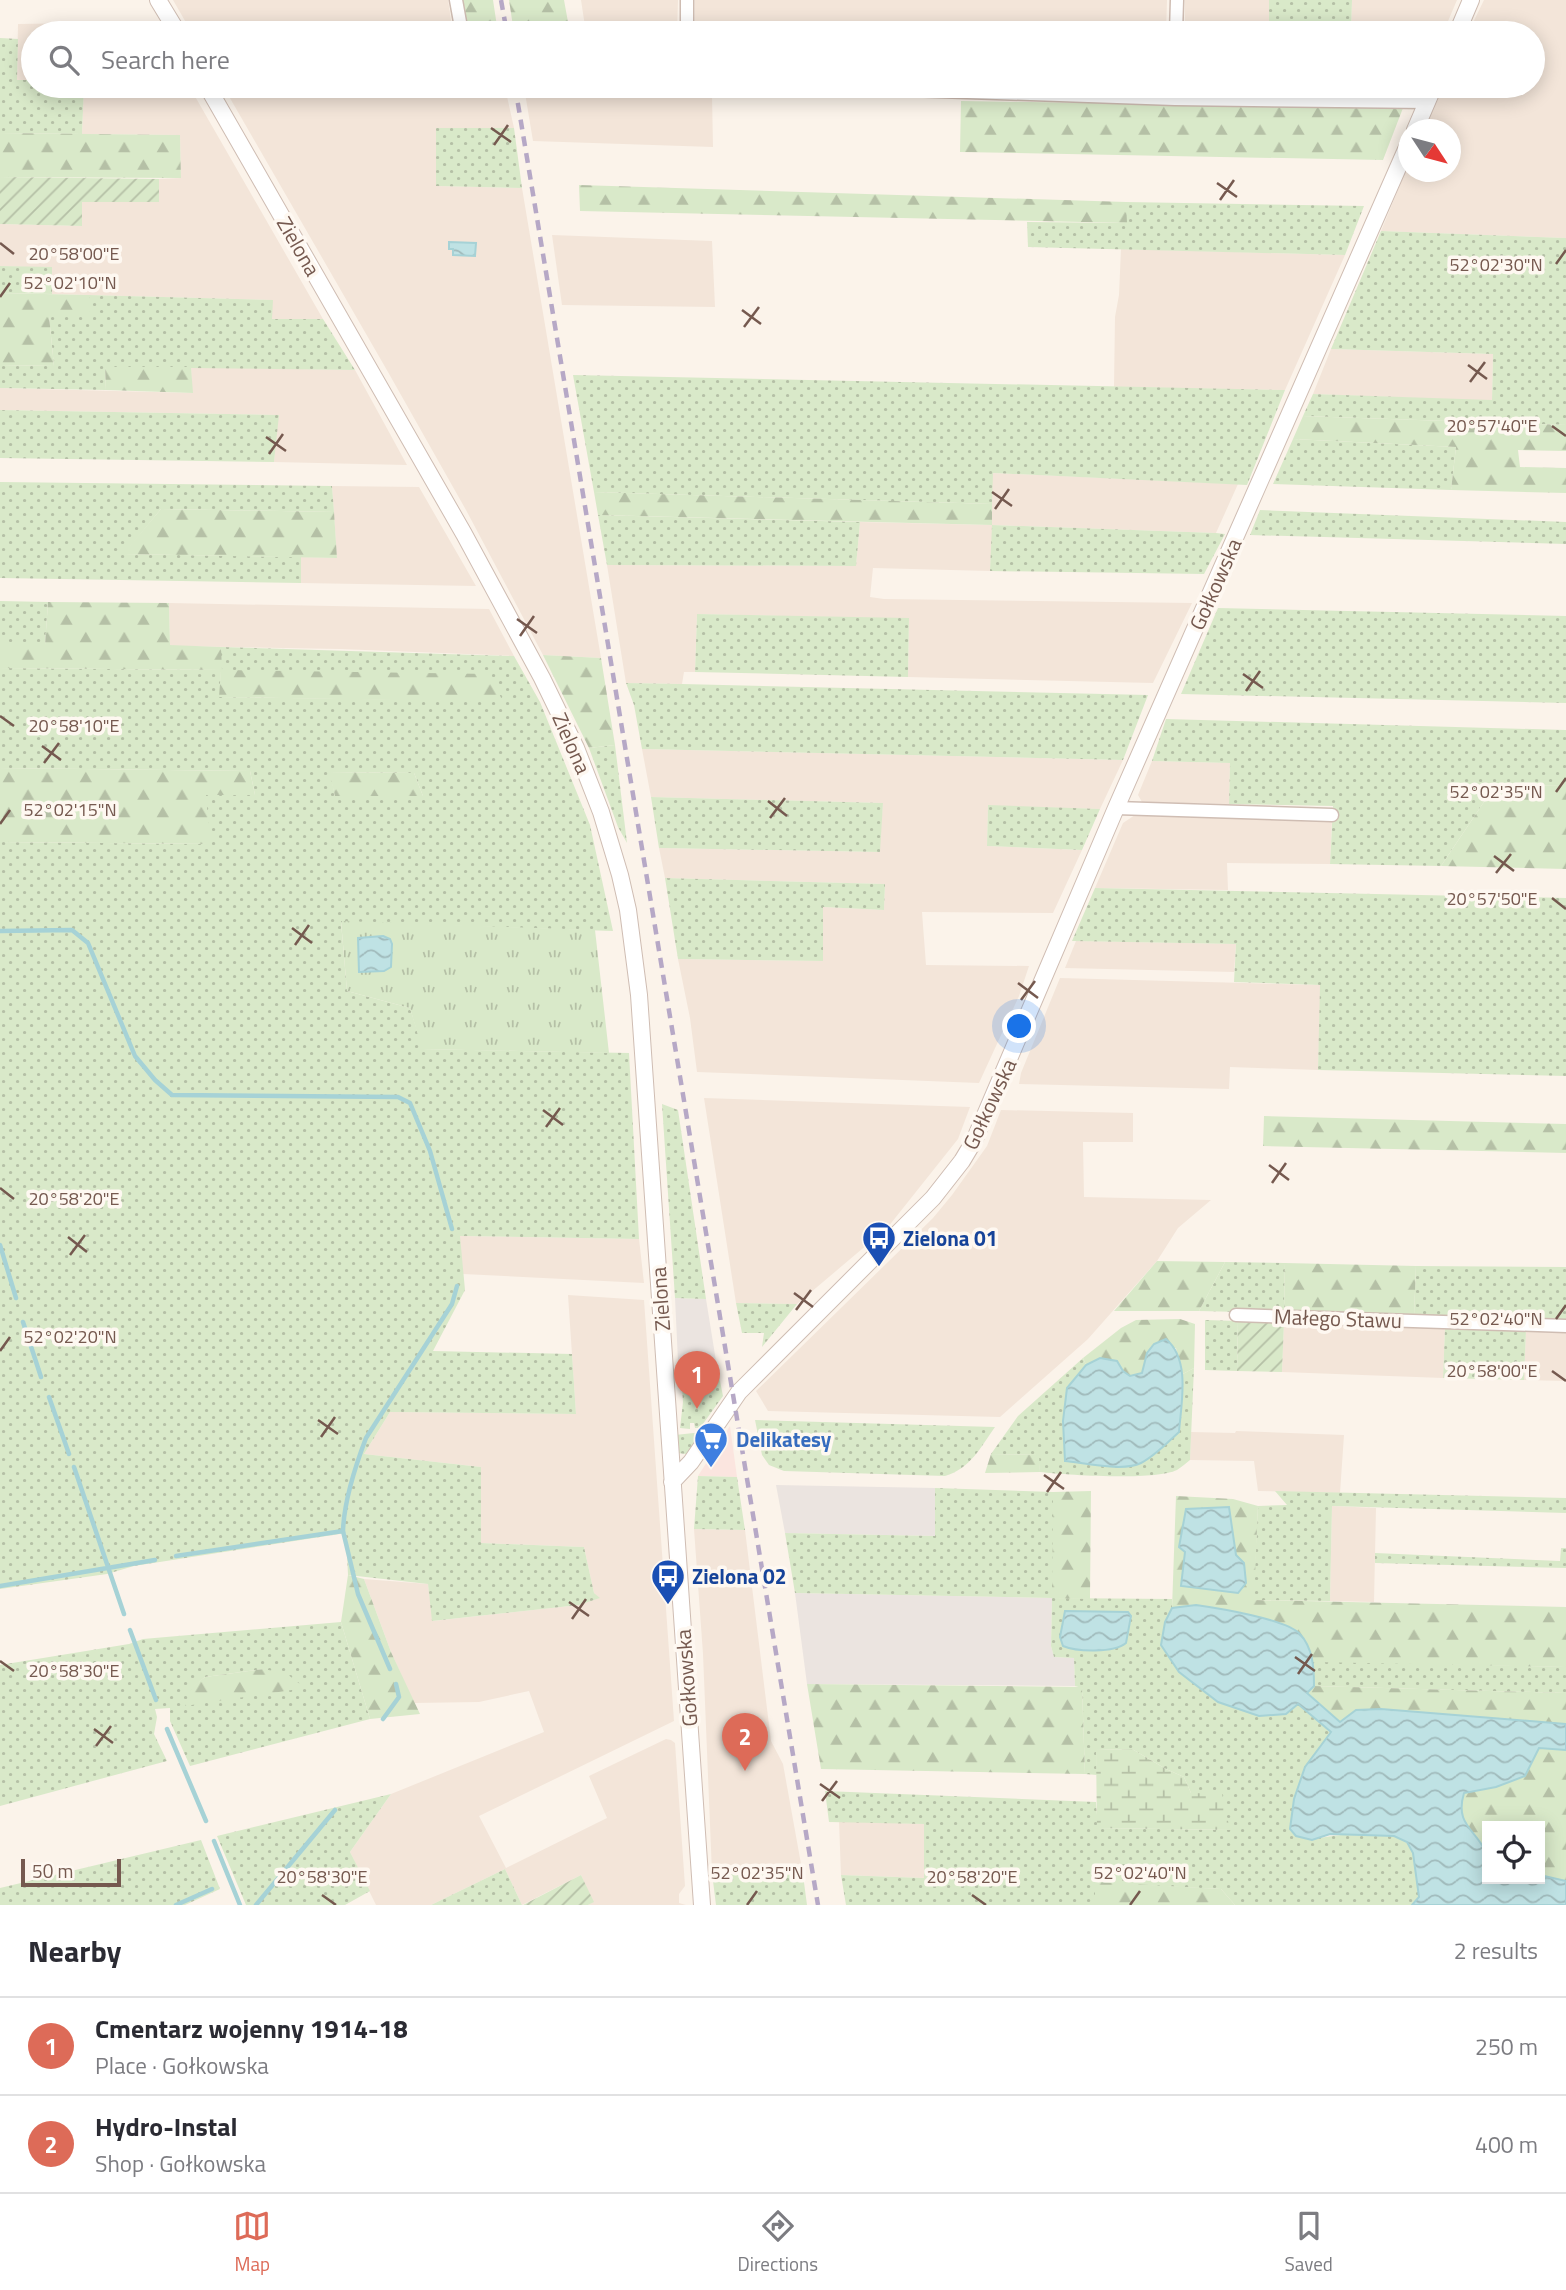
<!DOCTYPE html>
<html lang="en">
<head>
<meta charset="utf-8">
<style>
	:root { --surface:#fff; --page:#f2f2f3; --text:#2b2b33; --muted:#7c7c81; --line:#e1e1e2; --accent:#dd6b58 }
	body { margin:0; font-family:"Titillium Web",sans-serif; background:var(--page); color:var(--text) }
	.controls { position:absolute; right:21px; bottom:21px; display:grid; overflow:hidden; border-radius:0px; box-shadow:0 4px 18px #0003 }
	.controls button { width:63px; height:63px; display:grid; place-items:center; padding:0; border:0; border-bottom:2px solid var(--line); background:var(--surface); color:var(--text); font:35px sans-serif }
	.compass { position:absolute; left:1398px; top:119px; width:63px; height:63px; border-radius:50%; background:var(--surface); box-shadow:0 4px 18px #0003; rotate:126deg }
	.scale { position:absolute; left:21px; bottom:18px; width:100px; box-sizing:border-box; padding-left:7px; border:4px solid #75594f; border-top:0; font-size:19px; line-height:24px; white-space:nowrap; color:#75594f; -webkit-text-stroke:5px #fef8f1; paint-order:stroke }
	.you { position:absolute; left:1020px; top:1027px; width:24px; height:24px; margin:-18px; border:5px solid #fff; border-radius:50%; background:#1a73e8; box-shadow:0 0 0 10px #1a73e833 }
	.badge { display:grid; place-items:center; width:46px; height:46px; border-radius:50%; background:var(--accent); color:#fff; font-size:23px; font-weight:700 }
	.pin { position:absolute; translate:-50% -58px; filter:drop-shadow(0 2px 4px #0008) }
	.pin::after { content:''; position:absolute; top:37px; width:24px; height:21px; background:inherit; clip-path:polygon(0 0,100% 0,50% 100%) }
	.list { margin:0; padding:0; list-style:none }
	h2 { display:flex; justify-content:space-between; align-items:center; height:91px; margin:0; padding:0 28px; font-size:30px }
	h2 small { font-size:23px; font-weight:400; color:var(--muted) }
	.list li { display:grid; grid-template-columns:46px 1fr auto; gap:21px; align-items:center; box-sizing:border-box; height:98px; padding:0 28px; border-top:2px solid var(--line) }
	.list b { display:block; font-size:26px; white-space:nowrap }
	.list p { margin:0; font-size:23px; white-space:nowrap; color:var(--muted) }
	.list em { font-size:23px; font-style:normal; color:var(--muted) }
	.icon { flex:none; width:38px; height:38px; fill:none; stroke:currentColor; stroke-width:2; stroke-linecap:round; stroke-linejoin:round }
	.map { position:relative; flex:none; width:1566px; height:1905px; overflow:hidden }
	.search { position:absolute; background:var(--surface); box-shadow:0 4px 18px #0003; left:21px; right:21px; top:21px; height:77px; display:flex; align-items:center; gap:18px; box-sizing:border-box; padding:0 24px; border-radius:38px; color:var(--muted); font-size:26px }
	.sheet { height:287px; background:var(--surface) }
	nav { display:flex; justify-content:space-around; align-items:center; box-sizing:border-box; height:98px; border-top:2px solid var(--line); background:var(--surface); font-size:19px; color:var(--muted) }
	nav a { display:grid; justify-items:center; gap:4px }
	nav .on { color:var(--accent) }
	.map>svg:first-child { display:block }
</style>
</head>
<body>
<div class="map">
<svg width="1566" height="1905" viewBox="0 0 1566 1905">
	<defs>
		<pattern id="grass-dots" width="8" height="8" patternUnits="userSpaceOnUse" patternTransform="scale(1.75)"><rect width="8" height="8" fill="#d9e9c9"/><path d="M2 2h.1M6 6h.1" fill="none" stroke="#b5c0a6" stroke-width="1.8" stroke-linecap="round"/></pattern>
		<pattern id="forest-firs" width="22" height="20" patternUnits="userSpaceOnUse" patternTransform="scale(1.75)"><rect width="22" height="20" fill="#d9e9c9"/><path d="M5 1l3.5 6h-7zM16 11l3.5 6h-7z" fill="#b5c0a6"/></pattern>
		<pattern id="wetland-marsh" width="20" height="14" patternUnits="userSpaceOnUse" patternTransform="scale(1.75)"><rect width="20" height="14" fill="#d9e9c9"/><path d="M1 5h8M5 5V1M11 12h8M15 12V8" fill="none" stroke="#b5c0a6"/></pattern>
		<pattern id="park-tufts" width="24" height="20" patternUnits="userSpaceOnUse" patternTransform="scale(1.75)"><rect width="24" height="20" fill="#d9e9c9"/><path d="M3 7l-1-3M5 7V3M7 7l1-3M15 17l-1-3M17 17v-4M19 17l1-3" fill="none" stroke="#b5c0a6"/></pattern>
		<pattern id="garden-furrows" width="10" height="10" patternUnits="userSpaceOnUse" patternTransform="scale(1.75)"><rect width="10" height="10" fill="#d9e9c9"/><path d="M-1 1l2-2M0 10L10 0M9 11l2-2" fill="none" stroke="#b5c0a6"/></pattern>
		<pattern id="water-waves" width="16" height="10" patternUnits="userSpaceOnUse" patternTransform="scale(1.75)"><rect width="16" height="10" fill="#bfe2e4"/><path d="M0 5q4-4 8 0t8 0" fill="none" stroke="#a0babb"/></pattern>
	</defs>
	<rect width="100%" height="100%" fill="#fbf3ea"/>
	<!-- residential -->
	<path fill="#f3e5d9" d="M173,0H448L453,33H192Z
		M581,0H678L677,33H586Z
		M695,0H1167L1166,33H695Z
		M1185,0H1269V33H1185Z
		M1352,0H1457L1443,33H1351Z
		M1484,0H1566V238L1381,231L1408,166V172H1450V130L1424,129L1444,86H1533V33H1468Z
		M153,22L159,33H33V80H17L18,24Z
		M84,86H189L323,319H272V300L52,294V268L0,266V224L81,226V202H159V179L181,178L180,135L82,134Z
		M223,86H462L464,92H506L514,128H437L436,186L522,188L601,658L543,655L466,510L388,372Z
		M1184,86H1268V91L1184,90Z
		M580,92L712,95L713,147L533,141L525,93Z
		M552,235L712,241L715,307L562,305Z
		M1121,249L1345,255L1285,390L1114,387L1115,317L1119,295Z
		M1331,349L1493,354L1492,401L1313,394Z
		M191,367L355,370L407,465L274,462L278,415L0,410V388L192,393Z
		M992,473L1238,484L1216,533L993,525L990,571L873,568L870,597L884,599L1192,603L1153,683L908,677L909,619L697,614L695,672H684L682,684L626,683L607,565L856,566L860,522L992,525Z
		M332,486L419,487L476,586L301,583V557L337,558Z
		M169,603L489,609L514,656L340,649L170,646Z
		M642,749L1123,760L1100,809L988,806L987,846L1082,850L1053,913L922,912L926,965L1029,966L1019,996L979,1083L697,1072L690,1018L678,959L823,961V907L884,910L885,884L665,878L659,848L879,852L883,803L651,797Z
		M1152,761L1230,763L1229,804L1142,802L1138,795Z
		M1135,815L1332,821L1330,864L1227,863L1228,890L1095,888L1123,823Z
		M1076,941L1236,944L1234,972L1065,968Z
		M1060,978L1321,985L1318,1070L1230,1067L1229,1089L1019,1084L1021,1073Z
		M704,1098L970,1107L958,1139L888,1227L797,1304L736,1303Z
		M1001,1110L1133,1113V1142H1083L1084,1197L1211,1200L1178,1228L1157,1261L1088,1339L1000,1417L768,1411L756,1391L933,1218L952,1195L987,1146Z
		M459,1236L639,1239L644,1283L463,1274Z
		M568,1295L644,1300L674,1721L479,1816L506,1868L607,1818L589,1776L666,1739L671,1740L675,1743L685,1886L679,1894V1903L686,1905H588L593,1902L581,1875L522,1905L505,1869L431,1905H376L350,1852L391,1794L544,1732L529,1691L479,1702L414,1703L391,1652L364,1579L428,1584L433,1621L579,1605L599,1598L594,1593L584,1547L481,1543V1467L364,1454L390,1412L576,1414Z
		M1284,1322L1445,1328L1443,1378L1282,1372Z
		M1526,1331L1566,1332V1381L1524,1380Z
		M1236,1431L1344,1435L1340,1493L1258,1491L1254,1461L1190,1460L1191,1432L1235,1433Z
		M1332,1506L1376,1508L1374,1602L1330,1601Z
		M694,1529L745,1530L771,1741L783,1764L803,1875L712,1873L703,1654Z
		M839,1821L924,1824L925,1878L841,1875Z"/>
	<!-- commercial -->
	<path fill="#fbe5df" d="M730,1426L737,1477L698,1476Z"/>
	<!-- industrial -->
	<path fill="#ebe4e0" d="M675,1298L706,1299L716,1361H678Z
		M776,1485L935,1488L936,1536L785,1533Z
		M795,1593L1052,1598L1051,1646L1054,1657L1074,1658L1075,1686L807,1684Z"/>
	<!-- grass -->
	<path fill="url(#grass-dots)" fill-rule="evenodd" d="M1269,0H1352L1351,33H1269Z
		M0,38L18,39L17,80H33V86H84L82,134L0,133Z
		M1268,86H1350V93L1268,91Z
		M436,128H514L522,188L436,186Z
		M1126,202L1364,206L1345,255L1028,247L1027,222L1126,223Z
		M1381,231L1566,238V425L1303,416L1313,394L1492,400L1493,354L1331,349Z
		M0,266L52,267V294L0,293Z
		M89,295L273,300L272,319H323L355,370L105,367L106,390L0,388V365L54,366L49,316H89Z
		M573,375L1285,390L1247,485L993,473L992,504L594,492Z
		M0,410L279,415L274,462L0,458Z
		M1293,439L1456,447L1451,490L1273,484Z
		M0,482L332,486L334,512L161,509L124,554L301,557V583L0,578Z
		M1260,510L1566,522V544L1250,535Z
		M598,515L860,522L856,566L607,565Z
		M992,525L1216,533L1225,534L1204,574L990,571Z
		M0,601L48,602L45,645H0Z
		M1218,608L1566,616V703L1181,694Z
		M697,614L909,618L908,677L695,672Z
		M221,647L514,656L540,702L590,825L613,931L341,922L347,991L410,1008L423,1049L629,1053L639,1239L460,1236L465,1290L433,1351L572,1354L576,1414L390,1412L364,1454L481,1467V1543L584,1547L594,1593L600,1598L579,1605L432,1621L428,1584L348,1575L346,1533L134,1566L107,1574L0,1589V842L209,844L205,795H255L250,771L0,768V668L221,670ZM221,671L503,701L220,697ZM330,772L414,773L423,796H335Z
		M626,683L682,684L1148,695L1123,760L642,749L634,705Z
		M1166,719L1566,730V786L1508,785L1490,793L1441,866L1330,864L1333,806L1229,804L1230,763L1152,761Z
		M615,745L627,843L618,827L589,748Z
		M651,797L883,803L880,852L659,848Z
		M988,805L1100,809L1082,850L987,846Z
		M665,878L885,884L884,910L823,907V961L678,959Z
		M1095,888L1566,898V1076L1318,1070L1320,985L1234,982L1236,944L1072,941Z
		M662,1104L678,1110L706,1299L675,1298Z
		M1225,1262L1285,1263L1284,1313L1199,1311Z
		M1416,1266L1566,1267V1320L1414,1316Z
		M736,1303L797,1304L762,1347L764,1333H742Z
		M1205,1320L1238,1321L1237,1371L1205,1370Z
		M1445,1328L1526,1331L1524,1380L1443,1378Z
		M1083,1358L1086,1365L1067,1388L1183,1384L1181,1375L1194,1368L1190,1460C1186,1463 1182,1467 1177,1470C1154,1481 1068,1475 1040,1472L1038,1455L991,1454L1018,1416Z
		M680,1360L716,1361L723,1396L700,1428H695L694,1423H690V1429L680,1428L683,1402Z
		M755,1420L995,1427C981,1447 970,1469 945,1476L784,1471L769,1465L762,1455Z
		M703,1432L686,1454L677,1453L675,1435Z
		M698,1476L737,1477L745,1530L694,1529Z
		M935,1488L1053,1492V1598L1172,1599V1608L1165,1622L1298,1704L1331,1733L1305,1767L1312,1840C1331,1834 1393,1828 1408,1844C1419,1856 1417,1882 1419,1897L1412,1905H1235L1221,1889L1095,1883V1905H846L841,1875L924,1878V1824L829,1822L825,1791L1096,1802L1098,1828L1230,1830L1191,1793L1184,1777L1166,1769L1132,1749L1096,1750L1097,1775L1085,1774L1082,1688L1075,1686L1074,1658L1054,1657L1051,1646L1052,1598L795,1593L785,1533L935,1536Z
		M1275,1491L1566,1498V1513L1332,1506L1330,1601L1253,1600L1258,1506L1287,1505Z
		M1561,1548H1566V1568L1375,1563V1553L1560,1561Z
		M341,1622L370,1719L190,1766L170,1721V1708L155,1709L157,1717L154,1734L167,1761L0,1806V1665L129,1644L143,1639ZM264,1669L192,1688L205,1677Z
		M1331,1661L1566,1667V1693L1314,1686L1313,1662Z
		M391,1794L350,1852L370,1891L345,1905H246L217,1836Z
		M201,1840L220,1889L185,1905H0V1888Z
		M505,1869L522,1905H431Z
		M712,1873L803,1875L807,1905H716Z"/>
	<!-- forest -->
	<path fill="url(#forest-firs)" d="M462,0H493L498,33H468Z
		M509,0H564L570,33H514Z
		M476,86H507L506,92H477Z
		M524,86H579L580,92L525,93Z
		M1350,86H1420L1416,95L1350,93Z
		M961,101L1403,108L1383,160L960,152Z
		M0,133L180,135L181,178L0,177Z
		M579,185L1126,202L1127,223L580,211Z
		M0,293L89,295L90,316H49L54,366L0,365Z
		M105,367H191L193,393L106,390Z
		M1303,416L1566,425V451L1518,450L1520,467L1566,468V493L1451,490L1456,447L1293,439Z
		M594,492L992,504V525L598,515Z
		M161,509L334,512L337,558L123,554Z
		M48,602L169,603L170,645L221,647L222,670L490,674L503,702L219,697L221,670L0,668V645H45Z
		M543,655L601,658L615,745L589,748Z
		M0,768L250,771L255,795H206L210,844L0,842Z
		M329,772L414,773L423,796H335Z
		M1508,785L1566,786V869L1441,866L1490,793Z
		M1264,1116L1566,1124V1153L1263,1146Z
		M1157,1261L1225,1262L1199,1311H1114Z
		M1285,1263L1416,1266L1414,1316L1284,1313Z
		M1180,1319L1195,1324L1194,1368L1181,1375L1176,1348L1147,1353L1142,1373L1130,1376L1123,1371L1117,1361L1100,1358L1086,1365L1083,1358L1121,1328L1136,1320Z
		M991,1454L1039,1455L1040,1472L985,1473Z
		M1091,1491L1090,1599L1052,1598L1053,1492Z
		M1176,1496L1233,1499L1258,1506L1254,1600L1566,1607V1667L1313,1662L1309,1651L1216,1608L1196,1605L1172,1608Z
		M348,1575L364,1579L391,1652L420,1714L370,1719L341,1622Z
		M264,1669L287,1674L305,1688L185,1706L192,1687L205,1677Z
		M807,1684L1082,1687L1085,1774L821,1769Z
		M1314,1686L1566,1693V1724L1381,1709L1356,1710L1340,1722L1307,1693Z
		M1539,1748L1566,1750V1881L1540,1875V1826H1487V1852C1471,1832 1456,1820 1463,1793L1496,1787Z
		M1095,1882L1221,1889L1235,1905H1095Z"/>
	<!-- wetland -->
	<path fill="url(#wetland-marsh)" d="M1132,1749L1166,1769L1184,1777L1191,1793L1222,1794L1230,1830L1097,1828L1096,1750Z"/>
	<!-- park -->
	<path fill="url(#park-tufts)" d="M341,921L595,930L609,1053L422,1049L410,1008L347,991Z"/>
	<!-- garden -->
	<path fill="url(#garden-furrows)" d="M0,177L159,179V202H82V226L0,224Z
		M1238,1321L1284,1322L1282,1372L1237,1371Z
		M581,1875L594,1902L588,1905H523Z"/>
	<!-- water -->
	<path fill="url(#water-waves)" stroke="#a6d2d6" stroke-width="2" d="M449,242L476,243L475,256L453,255V249H449Z
		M383,936L390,939L392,944L391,967L384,971L359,972L358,938Z
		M1166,1339C1191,1360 1181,1404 1179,1432C1167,1443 1155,1456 1141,1463C1123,1472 1085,1463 1065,1461L1063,1421L1067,1388L1086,1365L1100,1358L1117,1361L1123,1371L1130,1376L1142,1373L1147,1353L1154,1344Z
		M1229,1507L1236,1555L1244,1563L1246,1583L1238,1593L1181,1586L1185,1552L1179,1547L1186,1509Z
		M1196,1605C1217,1608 1286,1619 1300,1634C1313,1648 1314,1668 1314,1686L1307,1693L1340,1722L1356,1710L1381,1709L1566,1724V1750L1539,1748L1525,1776L1496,1787L1464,1793C1455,1823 1473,1828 1485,1850C1489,1857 1487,1870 1487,1879H1540V1875L1566,1881V1905H1412L1419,1897L1413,1853L1407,1842L1394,1836L1363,1835L1330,1834L1312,1840L1296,1836L1290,1829L1294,1799L1305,1767L1331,1732L1298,1704L1286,1714L1259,1716L1218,1702L1179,1672L1161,1645L1165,1622L1172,1608Z
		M1065,1611L1128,1612L1131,1616L1126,1643C1114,1653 1077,1652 1063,1646L1060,1637Z"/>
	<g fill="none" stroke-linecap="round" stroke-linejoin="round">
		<!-- stream -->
		<path stroke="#a6d2d6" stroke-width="4.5" d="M0,931L72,930L88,943L135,1056L155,1080L172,1095L398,1097L410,1103L430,1151L452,1229
			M0,1245L16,1298
			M23,1322L41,1377
			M49,1397L69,1454
			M74,1467L124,1614
			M343,1531L358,1594L390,1669
			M176,1556L343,1531C344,1500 355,1467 366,1438L452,1304L457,1286
			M0,1586L155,1560
			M130,1630L156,1700
			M383,1719L399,1697L396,1684
			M167,1729L206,1821
			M214,1841L240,1905
			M176,1905L212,1889
			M256,1905L335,1810"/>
		<!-- minor casing -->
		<g stroke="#cfbdb3" stroke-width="15">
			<path id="minor" d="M456,0L462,33
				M687,33V0
				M1176,33L1177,0
				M470,86L471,90
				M792,86L1175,99L1427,102
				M1116,808L1332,815
				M1236,1315L1566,1326"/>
		</g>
		<!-- tertiary casing -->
		<g stroke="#cfbdb3" stroke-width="18">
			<path id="tertiary" d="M158,0L178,33
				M1457,33L1471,0
				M207,86L464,534L542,678L576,748L601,812L620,875L628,910L639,995L702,1905
				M1415,130L1434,86
				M672,1482L691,1462L739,1392L933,1198L962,1161L974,1141L1116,808L1408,145"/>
		</g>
		<!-- minor -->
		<use href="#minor" stroke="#fff" stroke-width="12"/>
		<!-- tertiary -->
		<use href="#tertiary" stroke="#fff" stroke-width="16"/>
		<!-- rail -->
		<path stroke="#b6a8c6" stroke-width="4.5" stroke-dasharray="10 7" stroke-linecap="butt" d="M501,0L507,33
			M515,86L818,1905"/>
	</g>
	<!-- ticks -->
	<path fill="none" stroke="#75594f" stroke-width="2.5" d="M491,128L511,142M494,145L508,125M1217,183L1237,197M1220,200L1234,180M0,243L14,254M1556,264L1566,250M0,297L10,283M742,310L761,324M744,327L759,307M1468,365L1487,379M1470,382L1485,362M1552,426L1566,436M266,437L286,451M269,454L283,434M992,492L1012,506M995,509L1009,489M517,619L537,633M520,636L534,616M1243,674L1263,688M1246,691L1260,671M0,716L14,726M42,746L61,760M44,763L59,743M1556,792L1566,778M768,801L787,816M770,818L785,798M0,824L10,810M1494,856L1514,871M1496,873L1511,854M1552,898L1566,909M292,928L312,943M295,945L309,925M1018,983L1038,998M1021,1000L1035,981M543,1110L563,1125M546,1127L560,1108M1269,1165L1289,1180M1272,1183L1286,1163M0,1188L14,1199M68,1237L87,1252M70,1255L85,1235M794,1293L813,1307M796,1310L811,1290M1556,1319L1566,1305M0,1351L10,1337M1552,1371L1566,1381M318,1420L338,1434M321,1437L335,1417M1044,1475L1064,1489M1047,1492L1061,1472M569,1602L589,1616M572,1619L586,1599M1295,1657L1315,1671M0,1661L14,1671M1298,1674L1312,1654M94,1729L113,1743M96,1746L111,1726M820,1784L840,1798M822,1801L837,1781M322,1895L336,1905M972,1895L986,1905M747,1905L757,1891M1130,1905L1140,1891"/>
	<!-- icons -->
	<defs>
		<g id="bus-pin" transform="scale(1.75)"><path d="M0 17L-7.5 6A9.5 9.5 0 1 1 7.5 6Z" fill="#1a4fb4" stroke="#fef8f1"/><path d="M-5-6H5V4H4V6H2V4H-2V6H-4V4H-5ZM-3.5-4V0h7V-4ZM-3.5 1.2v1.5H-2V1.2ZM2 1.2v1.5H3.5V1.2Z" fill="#fff"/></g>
		<g id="supermarket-pin" transform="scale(1.75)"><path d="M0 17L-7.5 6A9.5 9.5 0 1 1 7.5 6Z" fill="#3f7fe0" stroke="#fef8f1"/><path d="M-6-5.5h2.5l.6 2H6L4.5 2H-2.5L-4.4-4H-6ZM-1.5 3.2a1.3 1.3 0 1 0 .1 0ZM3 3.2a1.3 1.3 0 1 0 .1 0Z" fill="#fff"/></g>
	</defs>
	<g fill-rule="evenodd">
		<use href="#bus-pin" x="879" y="1238"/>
		<use href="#supermarket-pin" x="711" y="1439"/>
		<use href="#bus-pin" x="668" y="1576"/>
	</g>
	<g text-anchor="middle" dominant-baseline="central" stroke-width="7" stroke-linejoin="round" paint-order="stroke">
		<!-- street labels -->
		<g font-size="21" fill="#75594f" stroke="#fef8f1">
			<text transform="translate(299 246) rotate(60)">Zielona</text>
			<text transform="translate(1215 584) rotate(-66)">Gołkowska</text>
			<text transform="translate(572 743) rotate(66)">Zielona</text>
			<text transform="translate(989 1104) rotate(-65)">Gołkowska</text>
			<text transform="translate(660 1299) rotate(-94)">Zielona</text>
			<text transform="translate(1338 1318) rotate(2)">Małego Stawu</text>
			<text transform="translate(686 1678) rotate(-94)">Gołkowska</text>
		</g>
		<!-- transit labels -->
		<g font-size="21" font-weight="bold" fill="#164399" stroke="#fef8f1" text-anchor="start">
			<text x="903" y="1238">Zielona 01</text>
			<text x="692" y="1576">Zielona 02</text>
		</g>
		<!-- shop labels -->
		<g font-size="21" font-weight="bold" fill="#366cbe" stroke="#fef8f1" text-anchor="start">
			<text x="736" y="1439">Delikatesy</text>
		</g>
	</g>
	<g font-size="18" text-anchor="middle" fill="#75594f" stroke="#fef8f1" stroke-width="7" stroke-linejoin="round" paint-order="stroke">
		<text x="74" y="260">20°58'00"E</text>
		<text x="1496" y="271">52°02'30"N</text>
		<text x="70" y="289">52°02'10"N</text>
		<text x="1492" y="432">20°57'40"E</text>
		<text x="74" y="732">20°58'10"E</text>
		<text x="1496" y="798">52°02'35"N</text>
		<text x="70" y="816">52°02'15"N</text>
		<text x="1492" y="905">20°57'50"E</text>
		<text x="74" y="1205">20°58'20"E</text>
		<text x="1496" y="1325">52°02'40"N</text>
		<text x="70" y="1343">52°02'20"N</text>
		<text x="1492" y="1377">20°58'00"E</text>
		<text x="74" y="1677">20°58'30"E</text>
		<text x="757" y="1879">52°02'35"N</text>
		<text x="1140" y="1879">52°02'40"N</text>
		<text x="322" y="1883">20°58'30"E</text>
		<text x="972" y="1883">20°58'20"E</text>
	</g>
</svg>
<div class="controls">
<button><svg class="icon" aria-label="locate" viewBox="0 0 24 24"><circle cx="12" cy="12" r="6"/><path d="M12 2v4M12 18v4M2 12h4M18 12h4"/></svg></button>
</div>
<svg class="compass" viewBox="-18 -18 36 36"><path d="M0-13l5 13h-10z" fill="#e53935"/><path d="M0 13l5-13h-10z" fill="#7c7c81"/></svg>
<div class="scale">50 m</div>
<div class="you"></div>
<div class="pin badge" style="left:697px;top:1409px">1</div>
<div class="pin badge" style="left:745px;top:1771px">2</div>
<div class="search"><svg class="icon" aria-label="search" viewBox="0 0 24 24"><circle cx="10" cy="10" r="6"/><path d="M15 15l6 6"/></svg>Search here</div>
</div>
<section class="sheet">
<h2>Nearby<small>2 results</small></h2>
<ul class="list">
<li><span class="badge">1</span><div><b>Cmentarz wojenny 1914-18</b><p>Place · Gołkowska</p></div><em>250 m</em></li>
<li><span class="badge">2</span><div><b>Hydro-Instal</b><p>Shop · Gołkowska</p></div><em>400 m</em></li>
</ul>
</section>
<nav>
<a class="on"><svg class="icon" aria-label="map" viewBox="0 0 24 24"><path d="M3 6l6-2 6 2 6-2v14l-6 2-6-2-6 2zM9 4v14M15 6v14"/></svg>Map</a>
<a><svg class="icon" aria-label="directions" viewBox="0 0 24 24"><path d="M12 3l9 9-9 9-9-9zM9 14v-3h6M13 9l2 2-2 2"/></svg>Directions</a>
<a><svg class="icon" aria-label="saved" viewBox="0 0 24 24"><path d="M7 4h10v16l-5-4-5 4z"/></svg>Saved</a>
</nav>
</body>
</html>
